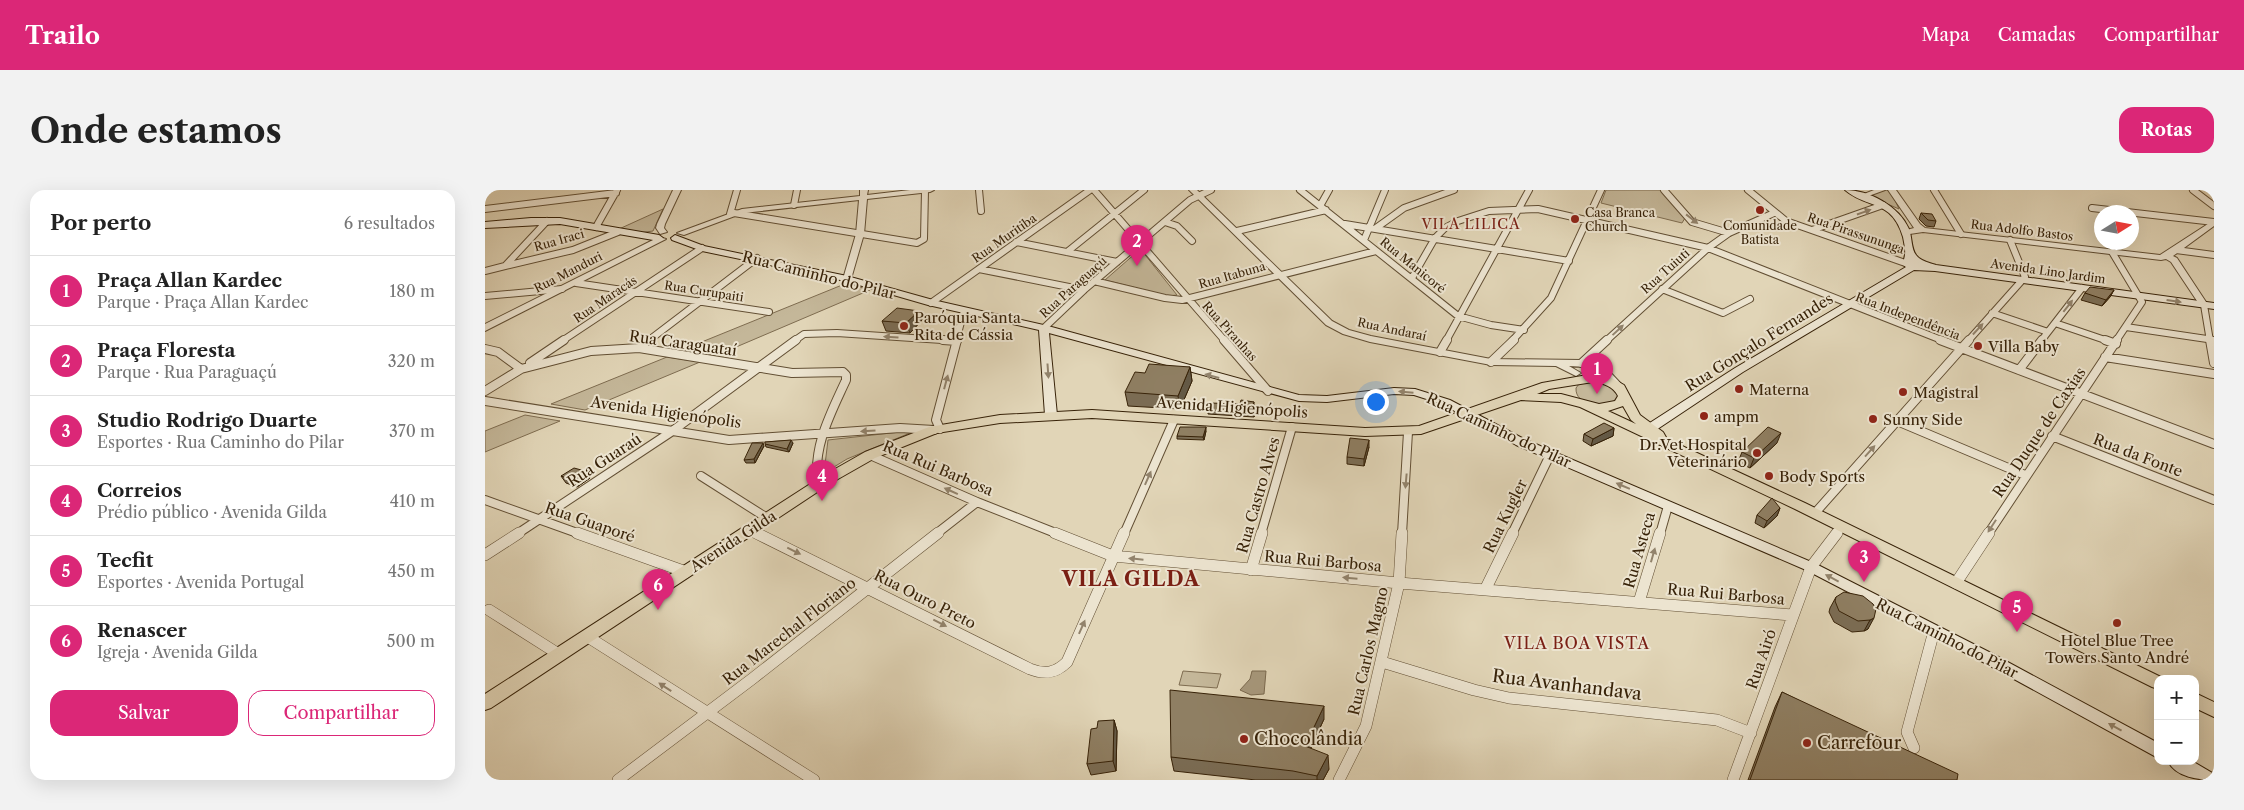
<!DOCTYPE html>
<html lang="pt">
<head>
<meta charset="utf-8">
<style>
	:root { --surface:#fff; --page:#f2f2f2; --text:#222; --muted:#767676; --line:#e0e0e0; --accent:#db2777 }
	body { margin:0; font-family:"Libre Caslon Text",serif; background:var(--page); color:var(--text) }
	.controls { position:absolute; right:15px; bottom:15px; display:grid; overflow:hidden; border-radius:10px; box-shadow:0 5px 20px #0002 }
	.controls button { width:45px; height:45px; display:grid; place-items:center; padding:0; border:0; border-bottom:1px solid var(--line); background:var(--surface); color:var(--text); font:25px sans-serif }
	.compass { position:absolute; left:1609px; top:15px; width:45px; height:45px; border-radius:50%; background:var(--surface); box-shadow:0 5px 20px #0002; rotate:79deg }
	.you { position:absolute; left:890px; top:211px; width:18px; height:18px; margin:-12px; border:4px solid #fff; border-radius:50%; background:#1a73e8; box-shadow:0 0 0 8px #1a73e833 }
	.badge { display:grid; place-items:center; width:32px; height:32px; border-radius:50%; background:var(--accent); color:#fff; font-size:16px; font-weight:700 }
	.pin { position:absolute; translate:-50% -41px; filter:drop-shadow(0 1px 2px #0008) }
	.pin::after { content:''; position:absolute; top:26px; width:18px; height:15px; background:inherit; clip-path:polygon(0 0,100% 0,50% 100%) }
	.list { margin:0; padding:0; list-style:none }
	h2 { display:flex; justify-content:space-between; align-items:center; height:65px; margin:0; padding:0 20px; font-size:21px }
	h2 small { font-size:16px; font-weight:400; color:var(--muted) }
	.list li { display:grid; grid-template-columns:32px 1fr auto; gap:15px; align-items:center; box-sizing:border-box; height:70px; padding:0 20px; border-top:1px solid var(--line) }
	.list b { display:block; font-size:19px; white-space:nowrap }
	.list p { margin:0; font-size:16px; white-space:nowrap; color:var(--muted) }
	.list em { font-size:16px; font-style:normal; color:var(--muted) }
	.actions { display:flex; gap:10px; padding:15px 20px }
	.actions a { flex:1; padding:11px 0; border:1px solid var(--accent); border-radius:15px; text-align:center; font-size:18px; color:var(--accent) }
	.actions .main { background:var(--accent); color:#fff }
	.map { position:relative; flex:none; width:1729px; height:590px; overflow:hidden; border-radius:15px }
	header { display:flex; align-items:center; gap:30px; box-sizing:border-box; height:70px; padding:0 25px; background:var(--accent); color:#fff }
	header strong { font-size:24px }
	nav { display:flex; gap:28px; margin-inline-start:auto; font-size:18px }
	.intro { display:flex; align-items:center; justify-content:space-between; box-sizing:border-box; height:120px; padding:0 30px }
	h1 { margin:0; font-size:35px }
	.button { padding:12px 22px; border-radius:15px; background:var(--accent); color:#fff; font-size:18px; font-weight:700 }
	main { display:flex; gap:30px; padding:0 30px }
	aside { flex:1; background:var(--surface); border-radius:15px; box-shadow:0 5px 20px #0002 }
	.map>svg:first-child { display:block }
</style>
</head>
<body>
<header>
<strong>Trailo</strong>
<nav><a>Mapa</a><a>Camadas</a><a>Compartilhar</a></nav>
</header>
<div class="intro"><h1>Onde estamos</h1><a class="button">Rotas</a></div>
<main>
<aside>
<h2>Por perto<small>6 resultados</small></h2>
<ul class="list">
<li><span class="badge">1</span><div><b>Praça Allan Kardec</b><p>Parque · Praça Allan Kardec</p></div><em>180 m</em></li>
<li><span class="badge">2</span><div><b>Praça Floresta</b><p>Parque · Rua Paraguaçú</p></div><em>320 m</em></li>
<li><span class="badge">3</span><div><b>Studio Rodrigo Duarte</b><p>Esportes · Rua Caminho do Pilar</p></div><em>370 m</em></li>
<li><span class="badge">4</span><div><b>Correios</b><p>Prédio público · Avenida Gilda</p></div><em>410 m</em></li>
<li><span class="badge">5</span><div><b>Tecfit</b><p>Esportes · Avenida Portugal</p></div><em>450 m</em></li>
<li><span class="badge">6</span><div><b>Renascer</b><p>Igreja · Avenida Gilda</p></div><em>500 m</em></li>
</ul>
<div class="actions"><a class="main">Salvar</a><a>Compartilhar</a></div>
</aside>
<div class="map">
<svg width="1729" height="590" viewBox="0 0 1729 590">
	<rect width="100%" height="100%" fill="#e1d5b7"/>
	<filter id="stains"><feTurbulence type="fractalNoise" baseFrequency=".004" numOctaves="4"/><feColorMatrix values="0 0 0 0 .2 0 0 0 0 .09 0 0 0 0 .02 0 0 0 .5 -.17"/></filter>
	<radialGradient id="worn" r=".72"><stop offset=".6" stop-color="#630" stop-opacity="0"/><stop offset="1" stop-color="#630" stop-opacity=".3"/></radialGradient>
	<!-- green -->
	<path fill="#c4b799" stroke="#7e6c50" d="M1121,0H1176L1200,28L1197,33L1116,13Z
		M1400,0L1406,1L1414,19L1384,6Z
		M178,19L168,41L153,43L134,39Z
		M657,61L692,105L683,106L620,90L652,62Z
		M362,93L385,100L230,166L197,160Z
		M182,167L215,172L100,220L66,214Z
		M1111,191L1126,196L1133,205L1129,211C1117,216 1090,216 1091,198L1094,194Z
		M40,225L75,231L0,262V241Z
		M415,242L425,243L362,269L339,283L343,250Z
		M698,481L736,484L732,498L694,495Z"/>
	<!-- water -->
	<path fill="#a7987c" stroke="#7a694e" d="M767,481H781L779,504L766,505L755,500L765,489Z"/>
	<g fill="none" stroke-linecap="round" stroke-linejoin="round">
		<!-- minor-far2 casing -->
		<g stroke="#624f34" stroke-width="8">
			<path id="minor-far2" d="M494,0L496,21
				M609,0L740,151
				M815,0L973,126L1006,135L1039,140
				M1179,0L1207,32L1244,43
				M1263,0L1301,31L1423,74
				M1449,0L1476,44
				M1708,0L1729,16
				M309,15L312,0
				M835,16L844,0
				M1607,18L1729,32
				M0,19L131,3
				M249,23L432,53L439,49L440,0
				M245,24L252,0
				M680,32L692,36L707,51
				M860,34L1084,71
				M111,37L132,0
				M891,38L919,18L969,0
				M1327,40L1398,15
				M752,41L841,20
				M879,50L900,0
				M531,52L632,72
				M1691,60L1729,65
				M582,62L659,0
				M1627,62L1657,112L1631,151
				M20,76L88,60L133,42
				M494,79L599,100
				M0,81L20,76L62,31
				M927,88L950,48L960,38L973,31L1004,21L1053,19L1223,58L1459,151
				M609,91L680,108L697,110L891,61
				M91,93L284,122
				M1177,99L1238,123L1265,109
				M0,106L77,99
				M446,113L605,0
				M1719,115L1725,151
				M1507,123L1563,142
				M1570,133L1623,151
				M1641,137L1729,150
				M559,138L599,100L705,10L726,0
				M77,151L217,58
				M163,151L272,68
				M309,151L319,144L352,143L472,151
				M471,151L479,121
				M961,151L1044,0
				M1027,151L1066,108L1116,0
				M1121,151L1223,58L1244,43L1289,23
				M1483,151L1540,87L1525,50
				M1556,151L1597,98"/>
		</g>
		<!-- minor-far1 casing -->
		<g stroke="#624f34" stroke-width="10">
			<path id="minor-far1" d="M458,150L472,151
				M739,150L783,201
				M1455,150L1729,254
				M1620,150L1631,154
				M1725,150L1729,173
				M154,158L164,150
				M0,159L13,162L36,179L0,201
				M955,162L962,150
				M1620,167L1729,184
				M1006,172L1029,150
				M45,173L79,150
				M1097,173L1122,150
				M36,179L106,161L154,158L307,183L358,182L361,185V190C346,223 327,257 333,295
				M1534,180L1557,150
				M0,211L244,250L415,238L449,240
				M1412,231L1540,285
				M455,239L451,230L472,150
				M1567,246L1729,310
				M385,265L492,312L573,344
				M216,286L282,328
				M0,310L95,344
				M1330,323L1484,150
				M265,340L273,344
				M32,344L186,242L311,150
				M451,344L492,312
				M639,344L689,230
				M776,344L807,237
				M917,344L923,242
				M1027,344L1065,265
				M1175,344L1183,316
				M1351,344L1356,337
				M1503,344L1632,150"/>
		</g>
		<!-- minor casing -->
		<g stroke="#624f34" stroke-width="12">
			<path id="minor" d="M92,343L201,382
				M271,343L545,479C560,485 571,483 582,472L639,343
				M570,343L628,366L914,393L1307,425
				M0,365L34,343
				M766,380L777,343
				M1471,393L1504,343
				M1000,400L1028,343
				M1154,412L1175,343
				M4,420L75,465
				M103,447L329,590
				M897,472L989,500L1024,508L1232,530L1266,543
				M1429,558L1422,542L1449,441
				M133,590L267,489L453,343
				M854,590L881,536L914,393L917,343
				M1248,590L1326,377L1352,343"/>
		</g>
		<!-- tertiary casing -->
		<g stroke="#624f34" stroke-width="2">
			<path id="tertiary" d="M188,0H196L180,34L179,38L182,42L175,44L171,38L172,34Z
				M375,0H383L382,5L425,0H449L445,2L382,9L379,44L366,89L362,92L358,89L371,44L374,10L258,23L199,45L192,43L257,19L375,6Z
				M704,0H712L847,131L864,140L886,146L1006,169L1097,170L1125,182L1140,198L1135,201C1128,199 1125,192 1120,187C1110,179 1096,176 1084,176L1096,183L1091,186L1071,176L1006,175L885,152L858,144L841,135Z
				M1389,0H1400L1378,8L1374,6Z
				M1403,0H1411L1435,34L1440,38L1675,65L1729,30V36L1688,66L1692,68L1723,115L1722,117H1716L1686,72L1681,69L1676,70L1438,42L1418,45V41L1429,38Z
				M174,47L181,49L0,141V134Z"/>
		</g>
		<!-- secondary casing -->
		<g stroke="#372208" stroke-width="2">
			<path id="secondary" d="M1360,0C1384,0 1414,16 1424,39C1427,46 1426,59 1431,65C1435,71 1445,73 1451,75L1729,113V119L1450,81L1429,80L1258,182L1168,242H1160L1158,239L1160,236L1250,178L1421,77L1417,74C1422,65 1420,57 1418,47C1407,9 1382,19 1360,0Z
				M46,28H75L174,45L178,48L174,51L75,34L0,38V32Z
				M190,45L219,56L362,86L448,110L563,136L814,205L842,206L909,198L930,199L965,210L1039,249L1331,374L1506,463L1673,553V568L1496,471L1321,380L1031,255L957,214L929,205L909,204L842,212L814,211L564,143L572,225L566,228L560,225L554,140L443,115L360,91L217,61L187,50L186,48Z
				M1683,571H1707L1729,584V590C1714,590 1690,587 1683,571Z"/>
		</g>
		<!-- primary casing -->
		<g stroke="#372208" stroke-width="2">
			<path id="primary" d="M1108,184L1125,187L1139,195L1155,225L1178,242L1182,249L1320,313L1680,489H1673V499L1667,497L1310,319L1095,217L1076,212L1036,210L936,244L880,246L607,228L515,233L452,243L390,268L346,293L6,518L0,520V504L336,287L380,262L444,237L515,225L607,220L880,238L934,236L1057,193ZM1108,192C1118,193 1128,196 1133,206L1130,211L1114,214L1076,204H1052L1064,199ZM1138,216L1146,230L1151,234L1123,221Z
				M1710,503L1729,512V527L1710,518Z"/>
		</g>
		<!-- minor-far2 -->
		<use href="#minor-far2" stroke="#ece4d0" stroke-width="6"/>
		<!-- minor-far1 -->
		<use href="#minor-far1" stroke="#ece4d0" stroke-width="8"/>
		<!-- minor -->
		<use href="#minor" stroke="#ece4d0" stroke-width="11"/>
		<!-- tertiary -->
		<use href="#tertiary" fill="#ece4d0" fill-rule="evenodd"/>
		<!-- secondary -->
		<use href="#secondary" fill="#ece4d0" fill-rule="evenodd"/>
		<!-- primary -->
		<use href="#primary" fill="#e1d5b7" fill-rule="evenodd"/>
	</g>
	<!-- wall -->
	<path fill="#7b6d55" stroke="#372208" d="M1436,23L1451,31L1449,37L1441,36L1434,29Z
		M1629,100L1625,107L1617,116L1596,110L1600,103Z
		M437,130L425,143L401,141L397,131Z
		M705,177L707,191L695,219L643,216L640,202L660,183Z
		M769,212V215L772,216V219L769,227L723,224V220Z
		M1129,238L1128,246L1106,256L1098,251L1099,244Z
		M721,241L719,250L692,249V246Z
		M308,253L304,262L281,257L280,254Z
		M1292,253L1265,278L1253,272L1257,262Z
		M279,256L270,273H261L259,270Z
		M884,257L879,276L862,274V267Z
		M76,286L105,288L92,297L81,293Z
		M1295,318L1292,326L1279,338L1270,333L1272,325Z
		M1351,407L1388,414L1383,439L1379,441L1367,442L1349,432L1344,422L1345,418Z
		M1297,502L1472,590H1263L1290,517Z
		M839,529L826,558L844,579L838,590H771L689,581L686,567Z
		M629,530L632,541L631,581L606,585L602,574L612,538Z"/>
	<!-- shaded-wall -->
	<path fill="#645945" stroke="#372208" d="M1629,100L1625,107L1617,116L1621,110Z
		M434,121L437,130L425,143L421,133Z
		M705,177L707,191L695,219L693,206Z
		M772,216V219L769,227V224Z
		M721,237V241L719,250L718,247Z
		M1129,238L1128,246L1106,256L1108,249Z
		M1296,243L1292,253L1265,278L1269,268Z
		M306,250L308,253L304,262L302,259Z
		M884,250V257L879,276V269Z
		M278,253L279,256L270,273L269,269Z
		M100,281L105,288L92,297L87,290Z
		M1295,318L1292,326L1279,338L1282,331Z
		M1389,428L1383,439L1379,441L1385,430Z
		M839,516V529L820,570V556Z
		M629,530L632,541L631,581L628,571Z
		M843,565L844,579L838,590H832V586Z"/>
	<!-- building -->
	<path fill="#8f7f63" stroke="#372208" d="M1436,23L1447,24L1451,31L1443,30Z
		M1605,97L1629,100L1621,110L1600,103Z
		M412,118L434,121L421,133L397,131Z
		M664,174L705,177L693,206L640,202L650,182L660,183Z
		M756,210L769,212L768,215L772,216L769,224L723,220L725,213L755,214Z
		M1119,233L1129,238L1108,249L1099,244Z
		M695,237H721L718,247L692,246Z
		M1283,237L1296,243L1269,268L1257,262Z
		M865,248L884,250L879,269L862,267Z
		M306,250L302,259L280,254V252Z
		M267,253H278L269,269L259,270Z
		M89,278L100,281L87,290L76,286Z
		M1287,308L1295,318L1282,331L1272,325Z
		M1359,402L1378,406L1388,414L1391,419L1389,428L1385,430L1373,431L1354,421L1350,411L1351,407Z
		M685,500L839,516L820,556L843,565L832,586L808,581L686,567Z
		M1297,502L1473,584L1472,590H1265Z
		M629,530L628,571L602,574L606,539L612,538L613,531Z"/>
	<!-- one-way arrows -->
	<defs><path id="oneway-solid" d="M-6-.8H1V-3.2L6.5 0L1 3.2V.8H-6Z" transform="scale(1.25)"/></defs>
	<g fill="#92836c">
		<use href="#oneway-solid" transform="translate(1379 22) rotate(-19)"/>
		<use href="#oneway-solid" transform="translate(1207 29) rotate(38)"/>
		<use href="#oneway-solid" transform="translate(1689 111) rotate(8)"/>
		<use href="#oneway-solid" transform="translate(1583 116) rotate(-52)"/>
		<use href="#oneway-solid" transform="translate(1493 139) rotate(-47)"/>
		<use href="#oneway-solid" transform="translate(1133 140) rotate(-43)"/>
		<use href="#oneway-solid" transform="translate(406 147) rotate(-177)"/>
		<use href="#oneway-solid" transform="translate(563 181) rotate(86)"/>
		<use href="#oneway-solid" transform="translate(727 186) rotate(-165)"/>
		<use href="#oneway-solid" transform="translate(461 192) rotate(-75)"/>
		<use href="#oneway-solid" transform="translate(921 202) rotate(-175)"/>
		<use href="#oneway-solid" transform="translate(383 241) rotate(176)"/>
		<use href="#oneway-solid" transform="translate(1385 261) rotate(-48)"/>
		<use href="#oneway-solid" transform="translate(663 288) rotate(-66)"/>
		<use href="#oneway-solid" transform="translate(921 291) rotate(95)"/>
		<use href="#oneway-solid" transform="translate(1138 296) rotate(-157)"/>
		<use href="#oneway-solid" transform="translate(466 301) rotate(-156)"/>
		<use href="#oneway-solid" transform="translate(1507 336) rotate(123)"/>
		<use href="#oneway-solid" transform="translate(309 361) rotate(26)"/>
		<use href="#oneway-solid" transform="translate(1168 365) rotate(-74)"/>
		<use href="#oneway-solid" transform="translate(651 369) rotate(-174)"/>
		<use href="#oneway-solid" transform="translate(865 388) rotate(-175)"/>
		<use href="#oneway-solid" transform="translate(1347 388) rotate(-152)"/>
		<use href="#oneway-solid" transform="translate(455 433) rotate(27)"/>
		<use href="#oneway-solid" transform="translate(597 437) rotate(-66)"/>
		<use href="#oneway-solid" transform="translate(180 497) rotate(-147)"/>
		<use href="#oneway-solid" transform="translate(1630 537) rotate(-151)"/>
	</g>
	<!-- markers -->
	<g fill="#8f2418" stroke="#ece4d0" stroke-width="2">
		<circle cx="1275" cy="20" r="5"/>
		<circle cx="1090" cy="29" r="5"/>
		<circle cx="419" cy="136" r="5"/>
		<circle cx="1493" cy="156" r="5"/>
		<circle cx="1254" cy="199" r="5"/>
		<circle cx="1418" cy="202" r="5"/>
		<circle cx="1219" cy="226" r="5"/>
		<circle cx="1388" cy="229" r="5"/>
		<circle cx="1272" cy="263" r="5"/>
		<circle cx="1284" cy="286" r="5"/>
		<circle cx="1632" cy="433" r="5"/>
		<circle cx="759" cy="549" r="5"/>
		<circle cx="1322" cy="553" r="5"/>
	</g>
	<g text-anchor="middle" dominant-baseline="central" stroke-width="4" stroke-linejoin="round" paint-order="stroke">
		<!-- far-poi labels -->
		<g font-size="12" fill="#372208" stroke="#ece4d0" text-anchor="start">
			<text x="1100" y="22">Casa Branca<tspan x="1100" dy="14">Church</tspan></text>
			<text x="1275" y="35" text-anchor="middle">Comunidade<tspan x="1275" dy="14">Batista</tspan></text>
		</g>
		<!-- far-street labels -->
		<g font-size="12" fill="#372208" stroke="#ece4d0">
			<text transform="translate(1537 40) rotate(7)">Rua Adolfo Bastos</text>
			<text transform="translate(1371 43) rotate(19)">Rua Pirassununga</text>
			<text transform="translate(519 48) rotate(-35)">Rua Muritiba</text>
			<text transform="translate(74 50) rotate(-16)">Rua Iraci</text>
			<text transform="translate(928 75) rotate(39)">Rua Manicoré</text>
			<text transform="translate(1180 81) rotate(-42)">Rua Tuiuti</text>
			<text transform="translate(1563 81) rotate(8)">Avenida Lino Jardim</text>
			<text transform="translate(83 82) rotate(-27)">Rua Manduri</text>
			<text transform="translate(747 85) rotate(-16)">Rua Itabuna</text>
			<text transform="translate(588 97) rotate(-42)">Rua Paraguaçú</text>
			<text transform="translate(219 101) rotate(9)">Rua Curupaiti</text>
			<text transform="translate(120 109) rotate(-34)">Rua Maracás</text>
			<text transform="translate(1423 126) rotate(21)">Rua Independência</text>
			<text transform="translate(907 139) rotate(12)">Rua Andaraí</text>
			<text transform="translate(745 141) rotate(48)">Rua Piranhas</text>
		</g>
		<!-- far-neighbourhood labels -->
		<g font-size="14" letter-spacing="1" fill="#7a1f14" stroke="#ece4d0">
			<text x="986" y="34">VILA LILICA</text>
		</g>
		<!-- street labels -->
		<g font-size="15" fill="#372208" stroke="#ece4d0">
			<text transform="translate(334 85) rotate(14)">Rua Caminho do Pilar</text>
			<text transform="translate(1274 152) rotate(-32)">Rua Gonçalo Fernandes</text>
			<text transform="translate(198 153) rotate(8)">Rua Caraguataí</text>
			<text transform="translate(747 217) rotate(4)">Avenida Higienópolis</text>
			<text transform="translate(181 222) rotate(8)">Avenida Higienópolis</text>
			<text transform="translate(1014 240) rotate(25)">Rua Caminho do Pilar</text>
			<text transform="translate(1554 242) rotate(-56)">Rua Duque de Caxias</text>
			<text transform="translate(1653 265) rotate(21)">Rua da Fonte</text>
			<text transform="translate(119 270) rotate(-33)">Rua Guaraú</text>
			<text transform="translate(453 278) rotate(23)">Rua Rui Barbosa</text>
			<text transform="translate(773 305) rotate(-74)">Rua Castro Alves</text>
			<text transform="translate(1020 326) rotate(-64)">Rua Kugler</text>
			<text transform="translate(105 332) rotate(19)">Rua Guaporé</text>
			<text transform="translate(248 351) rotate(-33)">Avenida Gilda</text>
			<text transform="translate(1154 360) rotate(-74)">Rua Asteca</text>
			<text transform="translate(838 371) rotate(5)">Rua Rui Barbosa</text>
			<text transform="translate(1241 404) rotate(5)">Rua Rui Barbosa</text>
			<text transform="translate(440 409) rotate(27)">Rua Ouro Preto</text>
			<text transform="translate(304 441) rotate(-38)">Rua Marechal Floriano</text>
			<text transform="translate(1462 448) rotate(27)">Rua Caminho do Pilar</text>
			<text transform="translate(883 461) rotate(-77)">Rua Carlos Magno</text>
			<text transform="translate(1276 469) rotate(-71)">Rua Airó</text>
		</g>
		<!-- poi labels -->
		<g font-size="15" fill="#372208" stroke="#ece4d0" text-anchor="start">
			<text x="429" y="127">Paróquia Santa<tspan x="429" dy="17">Rita de Cássia</tspan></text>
			<text x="1503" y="156">Villa Baby</text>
			<text x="1264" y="199">Materna</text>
			<text x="1428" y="202">Magistral</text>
			<text x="1229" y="226">ampm</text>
			<text x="1398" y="229">Sunny Side</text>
			<text x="1262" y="254" text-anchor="end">Dr.Vet Hospital<tspan x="1262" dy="17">Veterinário</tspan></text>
			<text x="1294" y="286">Body Sports</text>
			<text x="1632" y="450" text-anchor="middle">Hotel Blue Tree<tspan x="1632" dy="17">Towers Santo André</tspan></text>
		</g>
		<!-- neighbourhood labels -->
		<g font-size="16" letter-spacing="1" fill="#7a1f14" stroke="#ece4d0">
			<text x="1092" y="453">VILA BOA VISTA</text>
		</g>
		<!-- near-street labels -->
		<g font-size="18" fill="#372208" stroke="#ece4d0">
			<text transform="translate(1082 495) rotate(7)">Rua Avanhandava</text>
		</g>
		<!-- near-poi labels -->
		<g font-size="18" fill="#372208" stroke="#ece4d0" text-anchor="start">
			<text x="769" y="549">Chocolândia</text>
			<text x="1332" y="553">Carrefour</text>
		</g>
		<!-- district labels -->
		<g font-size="20" font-weight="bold" letter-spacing="1" fill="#7a1f14" stroke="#ece4d0">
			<text x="646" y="389">VILA GILDA</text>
		</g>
	</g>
	<rect width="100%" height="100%" filter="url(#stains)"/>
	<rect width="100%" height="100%" fill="url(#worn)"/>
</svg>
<div class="controls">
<button>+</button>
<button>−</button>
</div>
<svg class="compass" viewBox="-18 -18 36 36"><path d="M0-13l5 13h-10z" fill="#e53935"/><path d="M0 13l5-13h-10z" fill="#767676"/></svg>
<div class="you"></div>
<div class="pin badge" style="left:1112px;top:204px">1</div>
<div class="pin badge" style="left:652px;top:76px">2</div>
<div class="pin badge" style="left:1379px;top:392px">3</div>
<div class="pin badge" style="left:337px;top:311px">4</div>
<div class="pin badge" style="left:1532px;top:442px">5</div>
<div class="pin badge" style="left:173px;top:420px">6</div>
</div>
</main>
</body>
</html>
